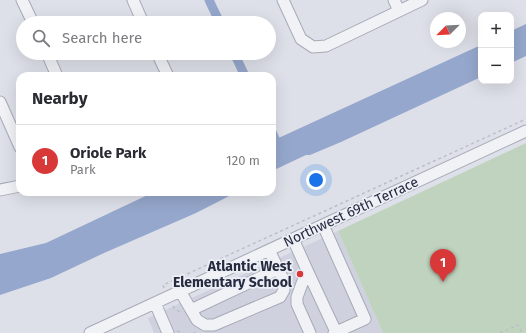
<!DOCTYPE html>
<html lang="en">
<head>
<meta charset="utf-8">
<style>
	:root { --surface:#fff; --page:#f7f7f7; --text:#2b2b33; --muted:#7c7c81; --line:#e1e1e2; --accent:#d83938 }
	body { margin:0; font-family:"Fira Sans",sans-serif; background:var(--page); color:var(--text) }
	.controls { position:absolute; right:12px; top:12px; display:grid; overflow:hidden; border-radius:8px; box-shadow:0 4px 16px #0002 }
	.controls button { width:36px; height:36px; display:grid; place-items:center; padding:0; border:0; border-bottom:1px solid var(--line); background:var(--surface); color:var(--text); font:20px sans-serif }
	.compass { position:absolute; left:430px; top:12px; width:36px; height:36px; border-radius:50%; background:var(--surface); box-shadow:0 4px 16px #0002; rotate:246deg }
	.you { position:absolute; left:316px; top:180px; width:14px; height:14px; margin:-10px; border:3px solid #fff; border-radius:50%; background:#1a73e8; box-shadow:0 0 0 6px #1a73e833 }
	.badge { display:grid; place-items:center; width:26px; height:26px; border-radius:50%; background:var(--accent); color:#fff; font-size:13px; font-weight:700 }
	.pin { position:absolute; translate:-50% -33px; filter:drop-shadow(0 1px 2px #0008) }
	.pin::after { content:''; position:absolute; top:21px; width:14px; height:12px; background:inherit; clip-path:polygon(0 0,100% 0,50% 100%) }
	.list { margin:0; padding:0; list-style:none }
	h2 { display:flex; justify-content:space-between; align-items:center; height:52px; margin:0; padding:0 16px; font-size:17px }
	h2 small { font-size:13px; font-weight:400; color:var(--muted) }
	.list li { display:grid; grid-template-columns:26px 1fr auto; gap:12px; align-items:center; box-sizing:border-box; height:72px; padding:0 16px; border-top:1px solid var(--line) }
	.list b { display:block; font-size:15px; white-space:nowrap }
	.list p { margin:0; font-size:13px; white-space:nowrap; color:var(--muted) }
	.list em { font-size:13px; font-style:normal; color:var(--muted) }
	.icon { flex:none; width:22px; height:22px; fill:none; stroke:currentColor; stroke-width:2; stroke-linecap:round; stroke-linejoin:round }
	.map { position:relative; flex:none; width:526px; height:333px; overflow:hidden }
	.search { position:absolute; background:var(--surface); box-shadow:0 4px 16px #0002; left:16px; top:16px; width:260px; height:44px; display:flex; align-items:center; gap:10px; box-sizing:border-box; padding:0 14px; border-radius:22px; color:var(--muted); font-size:15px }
	.panel { position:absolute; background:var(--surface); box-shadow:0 4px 16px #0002; left:16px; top:72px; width:260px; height:124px; border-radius:12px }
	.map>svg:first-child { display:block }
</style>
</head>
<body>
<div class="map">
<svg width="526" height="333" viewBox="0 0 526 333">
	<rect width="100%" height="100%" fill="#dde0e8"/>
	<!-- built -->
	<path fill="#cfd2de" d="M338,231L383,333H154L148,318Z"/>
	<!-- green -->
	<path fill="#c0d3be" d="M526,143V333H383L338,231Z"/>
	<!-- water -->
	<path fill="#95a7cc" d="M526,24V56L511,63V31Z
		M481,45V77L341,142L310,155H306L272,171V141Z
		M154,192H237L196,213L104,253L51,278L0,295V254L46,243Z"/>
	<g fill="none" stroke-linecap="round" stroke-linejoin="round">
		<!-- canal -->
		<path stroke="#95a7cc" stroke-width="9" d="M209,0L220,23
			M234,53L245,76
			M272,132L280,150"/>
		<!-- minor casing -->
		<g stroke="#a6aab6" stroke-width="13">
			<path id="minor" d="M22,0L33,23
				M133,0L143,23
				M283,0L301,39L313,47L326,46L422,0
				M394,0L399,11
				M47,53L57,76
				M157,53L168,76
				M0,102L20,147
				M0,190L20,186
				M323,225L365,319L334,333
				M293,239L307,270L297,297V304L310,333
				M307,270L336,332
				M180,291L197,320L205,325H214L280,297L284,290L283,279L269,250
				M155,303L168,333
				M191,310L278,269
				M90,333L526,131"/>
		</g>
		<!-- path -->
		<path stroke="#bbbec7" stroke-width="1.5" stroke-dasharray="3 3" stroke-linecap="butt" d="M164,288L163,285L526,119
			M173,306L176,310L181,312
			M177,331L183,333
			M193,333H195L194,330
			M500,333L518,325L522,333"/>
		<!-- minor -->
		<use href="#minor" stroke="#f0f2f6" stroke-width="11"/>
	</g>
	<!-- markers -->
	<circle fill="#d83938" stroke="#edeff6" stroke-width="1.5" cx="300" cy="274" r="4"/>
	<g text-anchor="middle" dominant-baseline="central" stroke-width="3.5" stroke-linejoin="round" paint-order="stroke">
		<!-- street labels -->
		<g font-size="14" fill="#262b40" stroke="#edeff6">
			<text transform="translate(351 212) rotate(-25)">Northwest 69th Terrace</text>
		</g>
		<!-- poi labels -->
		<g font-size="14" font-weight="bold" fill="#262b40" stroke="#edeff6" text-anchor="end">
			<text x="292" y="266">Atlantic West<tspan x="292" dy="16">Elementary School</tspan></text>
		</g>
	</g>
</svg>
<div class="controls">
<button>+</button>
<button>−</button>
</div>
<svg class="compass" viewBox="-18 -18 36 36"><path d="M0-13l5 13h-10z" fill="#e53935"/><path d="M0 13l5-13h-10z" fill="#7c7c81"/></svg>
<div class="you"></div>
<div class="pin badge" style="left:443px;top:282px">1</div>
<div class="search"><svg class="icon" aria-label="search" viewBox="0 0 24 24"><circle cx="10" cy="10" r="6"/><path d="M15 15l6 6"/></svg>Search here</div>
<section class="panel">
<h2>Nearby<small></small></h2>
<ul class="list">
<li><span class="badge">1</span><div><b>Oriole Park</b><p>Park</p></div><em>120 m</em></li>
</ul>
</section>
</div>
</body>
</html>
